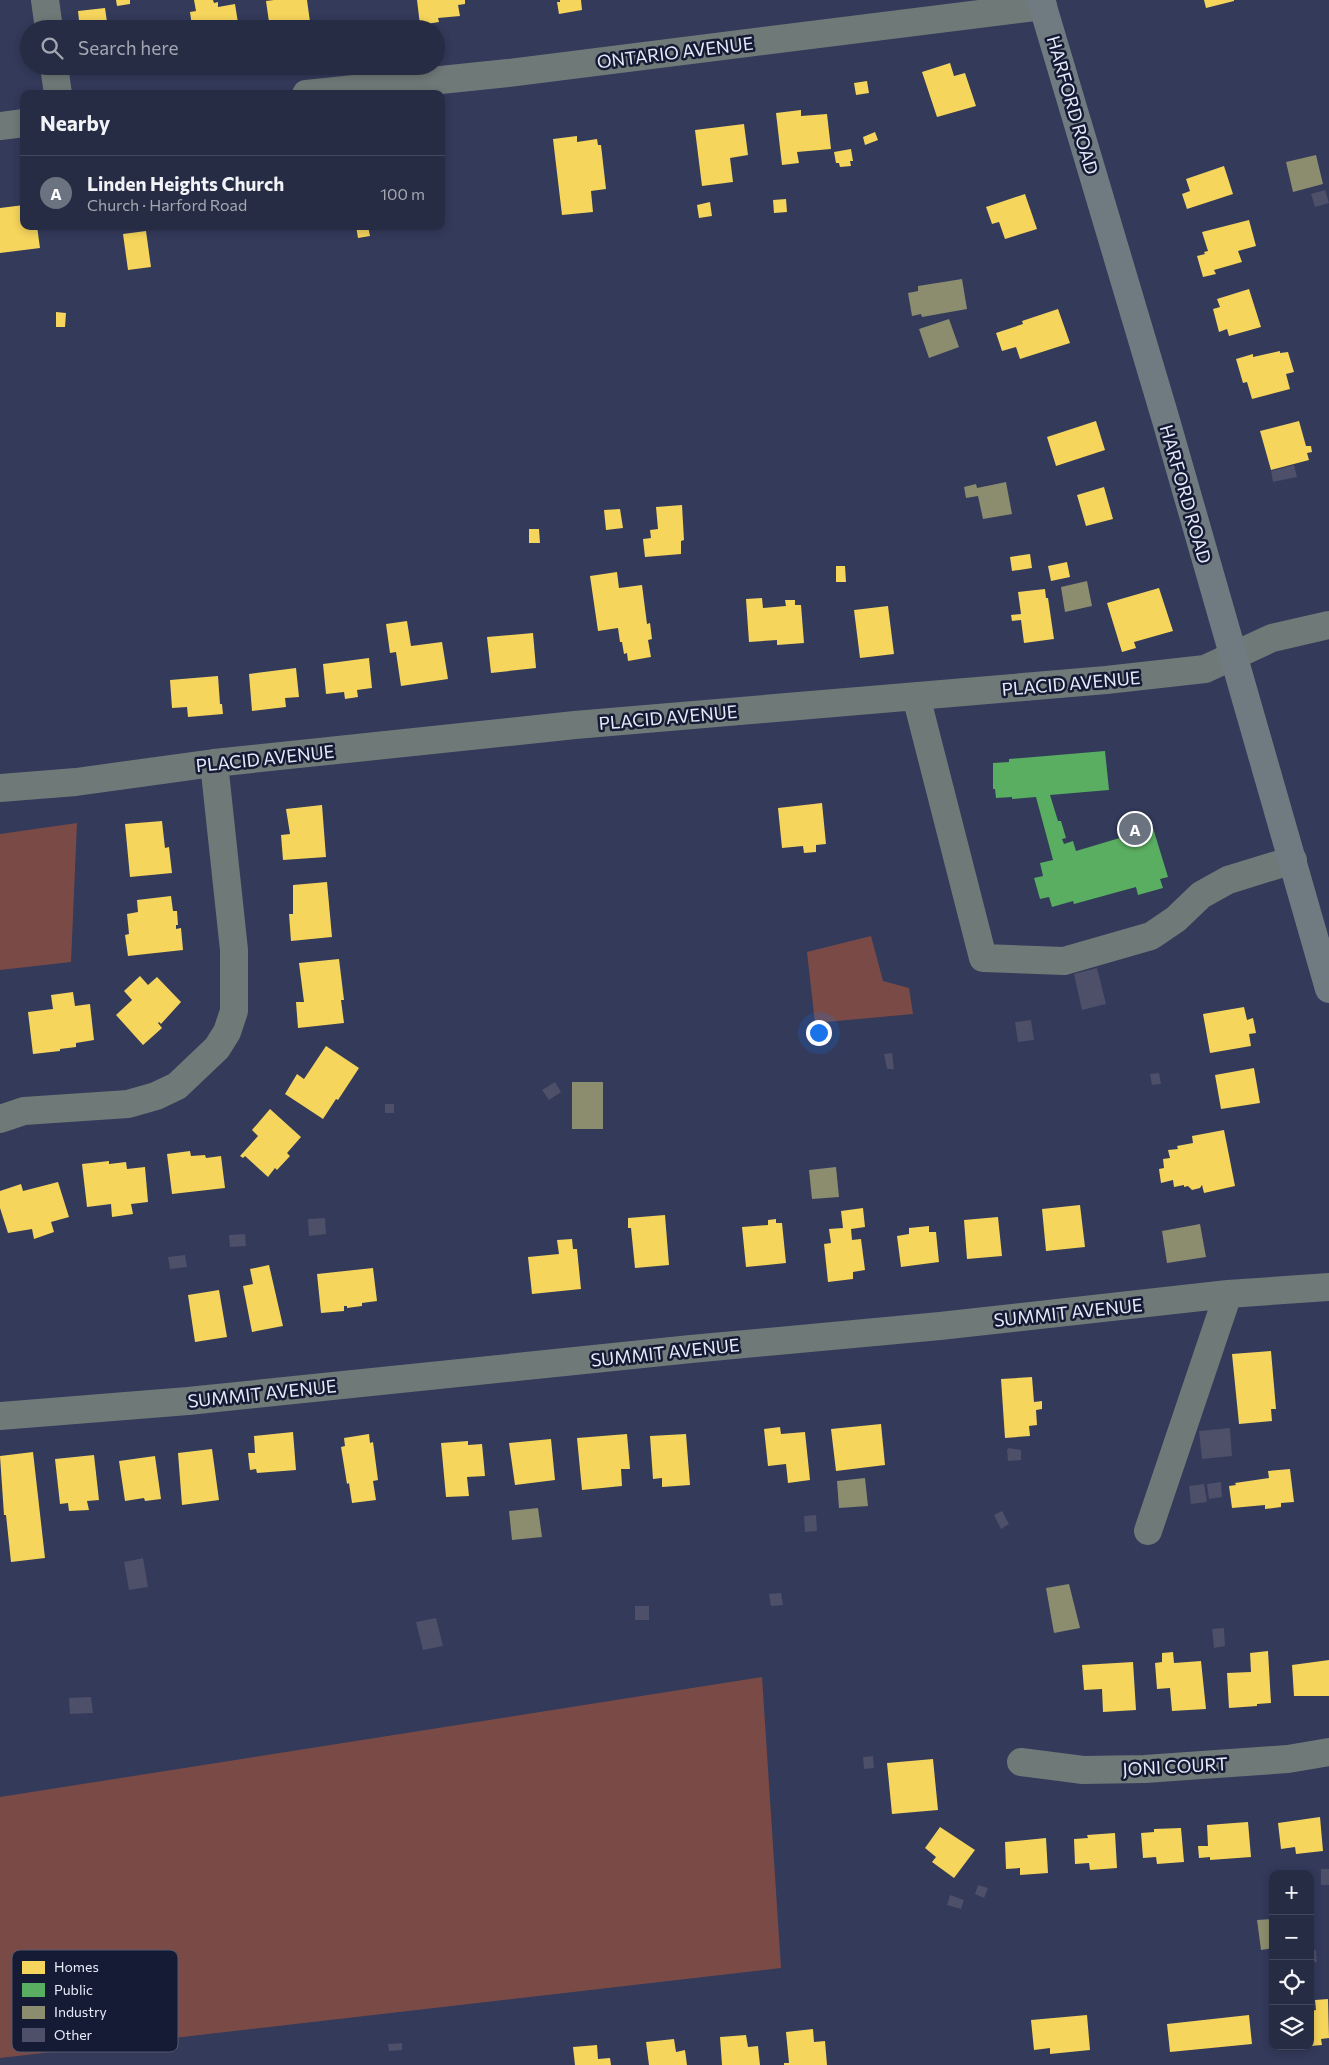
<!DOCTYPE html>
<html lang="en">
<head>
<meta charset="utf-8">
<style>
	:root { --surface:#262c44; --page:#32384f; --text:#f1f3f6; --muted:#a4a7b2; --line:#42485d; --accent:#a7acc1 }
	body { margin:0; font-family:Commissioner,sans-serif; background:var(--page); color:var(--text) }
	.controls { position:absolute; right:15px; bottom:15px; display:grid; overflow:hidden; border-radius:10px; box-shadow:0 2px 8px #0003 }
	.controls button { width:45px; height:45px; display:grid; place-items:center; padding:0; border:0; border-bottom:1px solid var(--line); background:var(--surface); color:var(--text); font:25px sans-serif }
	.you { position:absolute; left:818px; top:1032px; width:18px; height:18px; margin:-12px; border:4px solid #fff; border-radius:50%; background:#1a73e8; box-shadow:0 0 0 8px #1a73e833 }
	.badge { display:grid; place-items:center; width:32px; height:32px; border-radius:50%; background:var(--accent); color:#fff; font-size:16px; font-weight:700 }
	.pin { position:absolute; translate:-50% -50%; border:2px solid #fff; box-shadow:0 1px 5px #0006 }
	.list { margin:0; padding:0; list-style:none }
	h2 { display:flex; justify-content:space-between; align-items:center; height:65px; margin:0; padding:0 20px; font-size:21px }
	h2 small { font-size:16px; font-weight:400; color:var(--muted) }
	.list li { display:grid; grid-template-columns:32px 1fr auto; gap:15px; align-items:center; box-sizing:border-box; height:75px; padding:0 20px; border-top:1px solid var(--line) }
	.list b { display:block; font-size:19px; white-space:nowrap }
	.list p { margin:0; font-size:16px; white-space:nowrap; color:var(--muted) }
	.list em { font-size:16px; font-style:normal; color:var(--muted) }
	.icon { flex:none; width:28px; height:28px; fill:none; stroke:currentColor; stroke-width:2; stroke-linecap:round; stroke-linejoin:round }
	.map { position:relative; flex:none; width:1329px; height:2065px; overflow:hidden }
	.search { position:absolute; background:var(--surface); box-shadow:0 2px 8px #0003; left:20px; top:20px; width:425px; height:55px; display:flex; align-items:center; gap:12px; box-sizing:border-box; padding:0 18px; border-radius:28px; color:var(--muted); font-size:19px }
	.panel { position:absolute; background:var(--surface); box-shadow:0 2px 8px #0003; left:20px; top:90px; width:425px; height:140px; border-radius:10px }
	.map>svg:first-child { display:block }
</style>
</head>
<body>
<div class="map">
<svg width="1329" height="2065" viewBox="0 0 1329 2065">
	<rect width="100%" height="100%" fill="#333a5a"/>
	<!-- green -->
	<path fill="#7a4b46" d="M77,823L71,962L0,970V834Z
		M871,936L883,981L909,988L913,1014L815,1023L807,952Z
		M762,1677L781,1968L0,2058V1797Z"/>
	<!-- homes -->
	<path fill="#f6d55c" d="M116,0H130V4L117,6Z
		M194,0H213L214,3L218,2V7L235,4L239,29H197V25L192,26L190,12L196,11Z
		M274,0H307L311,29H270L266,1Z
		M417,0H465V4L458,5L460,16L438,18L439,22L420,25Z
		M560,0H581L582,10L559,14L557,2H560Z
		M1204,0H1234V1L1206,8Z
		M105,8L108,29H80L78,11Z
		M162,22L163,29H129V27Z
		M950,63L954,76L965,73L976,106L937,117L922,72Z
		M867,81L869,93L856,95L854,83Z
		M801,110V116L827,114L831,149L797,152L799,163L782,165L776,113Z
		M744,124L748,155L730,158L733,182L702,186L695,130Z
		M875,132L878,140L865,145L863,137Z
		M577,136V142L597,139L598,145H601L606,189L591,191L593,212L562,215L553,139Z
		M851,149L853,161H850L851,166L840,167L839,163H836L834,152Z
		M1224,166L1233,194L1187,209L1182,194L1190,191L1186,179Z
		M1025,194L1037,229L1005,239L999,222L992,224L986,207Z
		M786,199L787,212L774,213L773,200Z
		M710,202L712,216L699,218L697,205Z
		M24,205V226H37L40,248L0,253V208Z
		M1249,220L1256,246L1238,251L1242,262L1214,270L1216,274L1203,277L1197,256L1205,254L1204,252L1208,251L1202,232Z
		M356,226H368L370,236L358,238Z
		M146,231L151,267L128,270L123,234Z
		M1249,289L1261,327L1229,336L1227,329L1219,332L1213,309L1220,307L1217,299Z
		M1058,309L1070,343L1020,359L1016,347L1002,351L996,333L1023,324L1022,321Z
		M56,312L66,313L65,327H56Z
		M1280,351V353L1288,352L1294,372L1286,374L1290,389L1252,399L1247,382L1243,383L1236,359L1253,354V357Z
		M1096,421L1105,450L1056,466L1047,437Z
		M1299,421L1306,446H1311L1312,452L1307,453L1309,460L1271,470L1260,431Z
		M1104,487L1113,519L1086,526L1077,495Z
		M682,505L684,540L681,541V554L645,557L643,539L651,538L650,530L658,529L656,507Z
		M620,509L623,528L606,530L604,510Z
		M529,529H539L540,543H529Z
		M1030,554L1032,568L1012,571L1010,557Z
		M1067,562L1070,577L1051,581L1048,566Z
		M836,566H845L846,582H836Z
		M617,572L619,588L642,585L647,624L650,623L652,639L648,640L651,657L628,661L627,653L624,654L622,642H620L618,628L598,631L590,576Z
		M1159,588L1173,631L1134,642L1136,648L1122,652L1107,603Z
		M1045,589L1046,598H1048L1054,639L1024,643L1021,620L1012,621L1011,615L1021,614L1018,592Z
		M762,598L763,608L786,606L785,600H795V605H801L804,643L777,645V640L749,642L746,599Z
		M888,606L894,654L860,658L854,610Z
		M407,621L411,646L442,642L448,679L401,686L396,652L390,653L386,624Z
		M533,633L536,668L491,673L487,637Z
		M369,658L372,688L357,690L358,697L345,699L344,692L326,694L323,664Z
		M296,668L299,697L285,698L286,707L252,711L249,674Z
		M218,676L220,704H222L223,714L188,717L187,707L172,708L170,680Z
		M822,803L826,844L816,845V852L804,853L803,846L782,848L778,808Z
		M322,805L326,857L283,860L281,835L290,834L286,809Z
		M162,821L165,848L169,847L172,873L130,877L125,824Z
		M327,882L332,937L291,941L289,914H293V885Z
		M171,896L173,911H177L178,925H176V929L181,928L183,950L128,956L125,935L129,934L127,914L138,912L137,900Z
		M339,959L344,1000H341L344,1023L298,1028L296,1002H304L299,963Z
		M140,976L148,985L157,977L181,1002L161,1024L159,1022L158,1023L162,1028L143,1045L116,1015L132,1000L124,991Z
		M73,992L75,1006L90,1004L94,1040L76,1043V1047L60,1049V1051L33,1054L28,1012L53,1009L51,995Z
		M1244,1007L1247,1020L1253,1018L1256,1033L1249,1034L1251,1046L1210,1053L1203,1014Z
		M326,1046L359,1068L338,1100L336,1099L323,1119L285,1094L297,1074L304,1079Z
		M1254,1068L1260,1103L1221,1109L1215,1075Z
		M270,1109L301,1137L287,1153L290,1156L277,1170L275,1168L268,1177L245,1156L243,1158L240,1156L258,1136L252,1130Z
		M1224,1130L1235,1186L1204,1193L1202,1185L1200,1188L1192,1190L1188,1186L1184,1187V1185L1174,1187L1173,1180L1161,1183L1159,1169L1164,1168L1163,1159L1170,1158L1168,1150L1178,1149L1177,1146L1193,1143L1192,1136Z
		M190,1151L191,1156L205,1155L206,1158L221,1156L225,1188L172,1194L167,1154Z
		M109,1161V1164L126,1162L127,1169L145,1167L148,1202L131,1204L133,1214L112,1217L111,1204L87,1207L82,1164Z
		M58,1182L69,1217L51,1222L54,1232L34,1239L32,1229L8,1233L0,1208V1191L21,1184L23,1191Z
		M1080,1205L1085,1247L1046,1251L1042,1209Z
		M863,1208L865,1227L851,1229L852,1240L861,1239L865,1270L853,1272V1279L828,1282L824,1244L831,1243L829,1229L843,1228L841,1211Z
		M665,1215L669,1265L635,1268L631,1228H628V1218Z
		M998,1217L1002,1256L967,1259L964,1220Z
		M776,1219V1223H782L786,1263L746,1267L742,1227L768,1225V1220Z
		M929,1226V1232H936L939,1262L901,1267L897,1236L909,1234V1228Z
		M572,1239L573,1249H577L581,1289L532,1294L528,1257L559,1254L557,1240Z
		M269,1265L283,1326L252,1332L243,1286L253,1284L250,1269Z
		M373,1268L377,1301L362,1303V1306L347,1308V1306H344V1311L321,1313L317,1274Z
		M219,1290L227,1337L195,1342L188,1295Z
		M1271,1351L1276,1409H1271L1272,1421L1239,1424L1232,1354Z
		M1032,1377L1034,1402L1042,1401V1409L1036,1410L1037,1425L1029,1426L1030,1436L1005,1438L1001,1379Z
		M881,1424L885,1465L836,1471L831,1429Z
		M780,1427L781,1434L805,1432L810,1480L788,1483L786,1464L768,1466L764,1429Z
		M293,1432L296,1470L257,1473L256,1469L250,1470L248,1453H255L254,1436Z
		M369,1434L370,1443L373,1442L378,1480L373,1481L376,1500L352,1503L349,1483L347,1484L341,1447L345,1446L344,1438Z
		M627,1434L630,1469H621L622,1486L582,1490L577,1438Z
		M686,1434L690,1485L662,1487V1478L653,1479L650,1436Z
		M551,1439L555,1480L515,1485L509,1443Z
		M468,1441V1445L482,1444L485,1476L467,1477L469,1496L446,1497L441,1443Z
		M212,1449L219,1500L182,1505L178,1453Z
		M33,1452L45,1558L11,1562L6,1515H4L0,1456Z
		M94,1455L99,1500L87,1501L89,1510L69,1511L68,1503L60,1504L55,1459Z
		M155,1456L161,1499L145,1501L144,1498L125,1501L119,1461Z
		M1290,1469L1294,1502L1281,1503V1507L1265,1509V1505L1232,1508L1229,1486L1236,1485L1235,1483L1269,1478L1268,1471Z
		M1268,1651L1271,1703L1257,1704V1706L1229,1708L1227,1673L1251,1672L1250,1653Z
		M1173,1652L1174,1663L1201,1661L1206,1709L1172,1711L1170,1688L1157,1689L1155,1663L1162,1662V1653Z
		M1329,1660V1696H1294L1292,1665Z
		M1133,1662L1136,1710L1103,1712L1102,1689L1084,1690L1082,1665Z
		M933,1759L938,1810L892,1814L887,1763Z
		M1320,1817L1323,1851L1296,1854L1295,1847L1281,1849L1278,1823Z
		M1248,1822L1251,1857L1210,1860V1857L1199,1858L1198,1846H1208L1207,1825Z
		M940,1827L975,1850L954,1878L932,1862L936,1857L925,1848Z
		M1181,1828L1184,1862L1157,1864L1156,1857L1143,1858L1141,1833L1154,1832V1829Z
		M1115,1833L1117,1868L1090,1870L1089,1863L1075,1864L1074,1839L1088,1838L1087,1835Z
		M1046,1838L1048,1873L1020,1875V1868L1006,1869L1005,1842Z
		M1328,1999L1329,2038L1321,2039L1322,2045L1310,2046V2011L1316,2010L1315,2000Z
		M1087,2015L1090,2050L1050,2054V2048L1034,2050L1031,2020Z
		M1249,2015L1252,2044L1170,2052L1167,2024Z
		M813,2029L814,2042L825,2041L827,2065H784V2063H789L786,2032Z
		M746,2035L748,2047L758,2046L760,2065H722L720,2037Z
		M674,2039L676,2052L685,2050L687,2065H649L646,2042Z
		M597,2045L598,2059L610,2058L611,2065H575L573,2047Z"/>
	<!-- public -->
	<path fill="#5aae61" d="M1105,751L1109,790L1050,795L1058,821H1061L1066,838L1062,839L1064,844L1073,841L1076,851L1123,837L1121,829L1145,823L1147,830L1153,828L1168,877L1160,879L1163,888L1138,895L1136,887L1074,904L1073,901L1052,907L1049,897L1040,899L1034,878L1043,876L1040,863L1053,860L1036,797L1012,799V797L996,798L995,789H993V763L1009,762V759Z"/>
	<!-- industry -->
	<path fill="#8c8c6e" d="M1316,155L1323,184L1293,192L1286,162Z
		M962,279L967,309L922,317L921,314L912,316L908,293L918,291V286Z
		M949,319L959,347L929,358L919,329Z
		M1006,482L1012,514L983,519L978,496L966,498L964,487L976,484L977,488Z
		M1087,581L1092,606L1065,612L1061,587Z
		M572,1082H603V1129H572Z
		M836,1167L839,1197L812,1199L809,1170Z
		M1200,1224L1206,1257L1167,1263L1162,1231Z
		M865,1478L868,1506L839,1508L837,1481Z
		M538,1508L542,1537L512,1540L509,1511Z
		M1069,1584L1080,1628L1054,1633L1046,1588Z
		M1273,1919V1948L1261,1950L1257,1920Z"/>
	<!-- building -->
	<path fill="#4e4f69" d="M1325,190L1329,203L1315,207L1311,194Z
		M1294,465L1297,477L1273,482L1271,471Z
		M1097,968L1106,1004L1082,1010L1074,974Z
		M1031,1020L1034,1040L1018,1042L1015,1022Z
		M892,1053L894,1069H887L884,1054Z
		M1159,1073L1161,1084L1152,1085L1150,1074Z
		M555,1082L561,1092L549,1100L542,1090Z
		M385,1104H394V1113H385Z
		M325,1218L326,1234L309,1236L308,1219Z
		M245,1234L246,1246L230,1247L229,1235Z
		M185,1255L187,1267L170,1269L168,1257Z
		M1230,1428L1232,1456L1202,1459L1199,1431Z
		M1009,1448L1021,1450V1460L1008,1461L1007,1450Z
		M1221,1482L1222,1497L1209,1499L1207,1484Z
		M1204,1484L1207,1502L1191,1504L1189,1486Z
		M1002,1511L1009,1524L1001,1529L994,1515Z
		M816,1515L817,1531L805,1532L804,1516Z
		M143,1558L148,1587L129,1590L124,1562Z
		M781,1593L783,1605L771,1606L769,1594Z
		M635,1606H649V1620H635Z
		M436,1618L443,1646L423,1650L416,1622Z
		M1224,1628L1225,1646L1214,1648L1212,1629Z
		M91,1697L93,1713L70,1714L69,1698Z
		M873,1756L874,1768L864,1769L863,1757Z
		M1321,1869H1329V1885H1321Z
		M978,1885L988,1888L984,1898L975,1894Z
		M950,1895L964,1900L961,1909L947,1905Z
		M1310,1950H1316L1317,1962L1310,1963Z
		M402,2043V2050L389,2051L388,2044Z"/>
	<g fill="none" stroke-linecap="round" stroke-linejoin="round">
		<!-- minor -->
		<path stroke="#6f7977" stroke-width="28" d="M45,0L49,29
			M54,66L58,94
			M306,94L508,73L1043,6
			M0,126L24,123
			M916,696L983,958L1064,961L1151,936L1176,919L1201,895L1228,880L1293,860
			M0,788L76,782L214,763L575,725L1106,680L1205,669L1272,638L1329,625
			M0,1119L24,1111L128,1104L156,1096L177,1086L217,1048L227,1032L234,1011V950L214,763
			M0,1416L188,1401L691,1349L940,1326L1228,1294L1329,1287
			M1148,1531L1228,1294
			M1021,1762L1083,1770L1145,1769L1288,1759L1329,1752"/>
		<!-- major -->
		<path stroke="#6f7b80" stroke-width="28" d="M1041,0L1165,417L1329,989"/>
	</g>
	<g text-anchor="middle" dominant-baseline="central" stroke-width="5" stroke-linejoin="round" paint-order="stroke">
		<!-- street labels -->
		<g font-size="18" fill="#e6eaf9" stroke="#151b35">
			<text transform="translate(675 52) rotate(-7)">ONTARIO AVENUE</text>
			<text transform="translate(1073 105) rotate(74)">HARFORD ROAD</text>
			<text transform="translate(1186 494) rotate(74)">HARFORD ROAD</text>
			<text transform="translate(1071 683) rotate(-5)">PLACID AVENUE</text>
			<text transform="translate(668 717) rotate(-5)">PLACID AVENUE</text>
			<text transform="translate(265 758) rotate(-6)">PLACID AVENUE</text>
			<text transform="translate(1068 1312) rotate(-6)">SUMMIT AVENUE</text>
			<text transform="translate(665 1352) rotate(-6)">SUMMIT AVENUE</text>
			<text transform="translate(262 1393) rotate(-6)">SUMMIT AVENUE</text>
			<text transform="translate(1175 1766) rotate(-3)">JONI COURT</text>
		</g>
	</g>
	<!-- legend -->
	<rect x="12" y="1950" width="166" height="102" rx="8" fill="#151b35" stroke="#545970" stroke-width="1"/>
	<rect x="22" y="1961" width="23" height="13" fill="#f6d55c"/>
	<rect x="22" y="1983" width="23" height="14" fill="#5aae61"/>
	<rect x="22" y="2006" width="23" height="13" fill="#8c8c6e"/>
	<rect x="22" y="2028" width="23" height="14" fill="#4e4f69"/>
	<g font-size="14" fill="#e6eaf9">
		<text x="54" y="1972">Homes</text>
		<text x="54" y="1995">Public</text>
		<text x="54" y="2017">Industry</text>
		<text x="54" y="2040">Other</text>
	</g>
</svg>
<div class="controls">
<button>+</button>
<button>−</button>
<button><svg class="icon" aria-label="locate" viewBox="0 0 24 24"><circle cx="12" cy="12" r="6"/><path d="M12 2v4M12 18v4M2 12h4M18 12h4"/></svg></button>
<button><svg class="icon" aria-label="layers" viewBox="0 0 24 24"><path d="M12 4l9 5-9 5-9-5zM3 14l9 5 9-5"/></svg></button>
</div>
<div class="you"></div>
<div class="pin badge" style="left:1135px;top:829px;background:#6b7280">A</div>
<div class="search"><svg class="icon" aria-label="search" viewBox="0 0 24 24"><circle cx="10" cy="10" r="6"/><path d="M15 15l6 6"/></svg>Search here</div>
<section class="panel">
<h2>Nearby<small></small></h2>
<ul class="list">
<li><span class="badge" style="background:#6b7280">A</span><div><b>Linden Heights Church</b><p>Church · Harford Road</p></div><em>100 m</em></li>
</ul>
</section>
</div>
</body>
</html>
